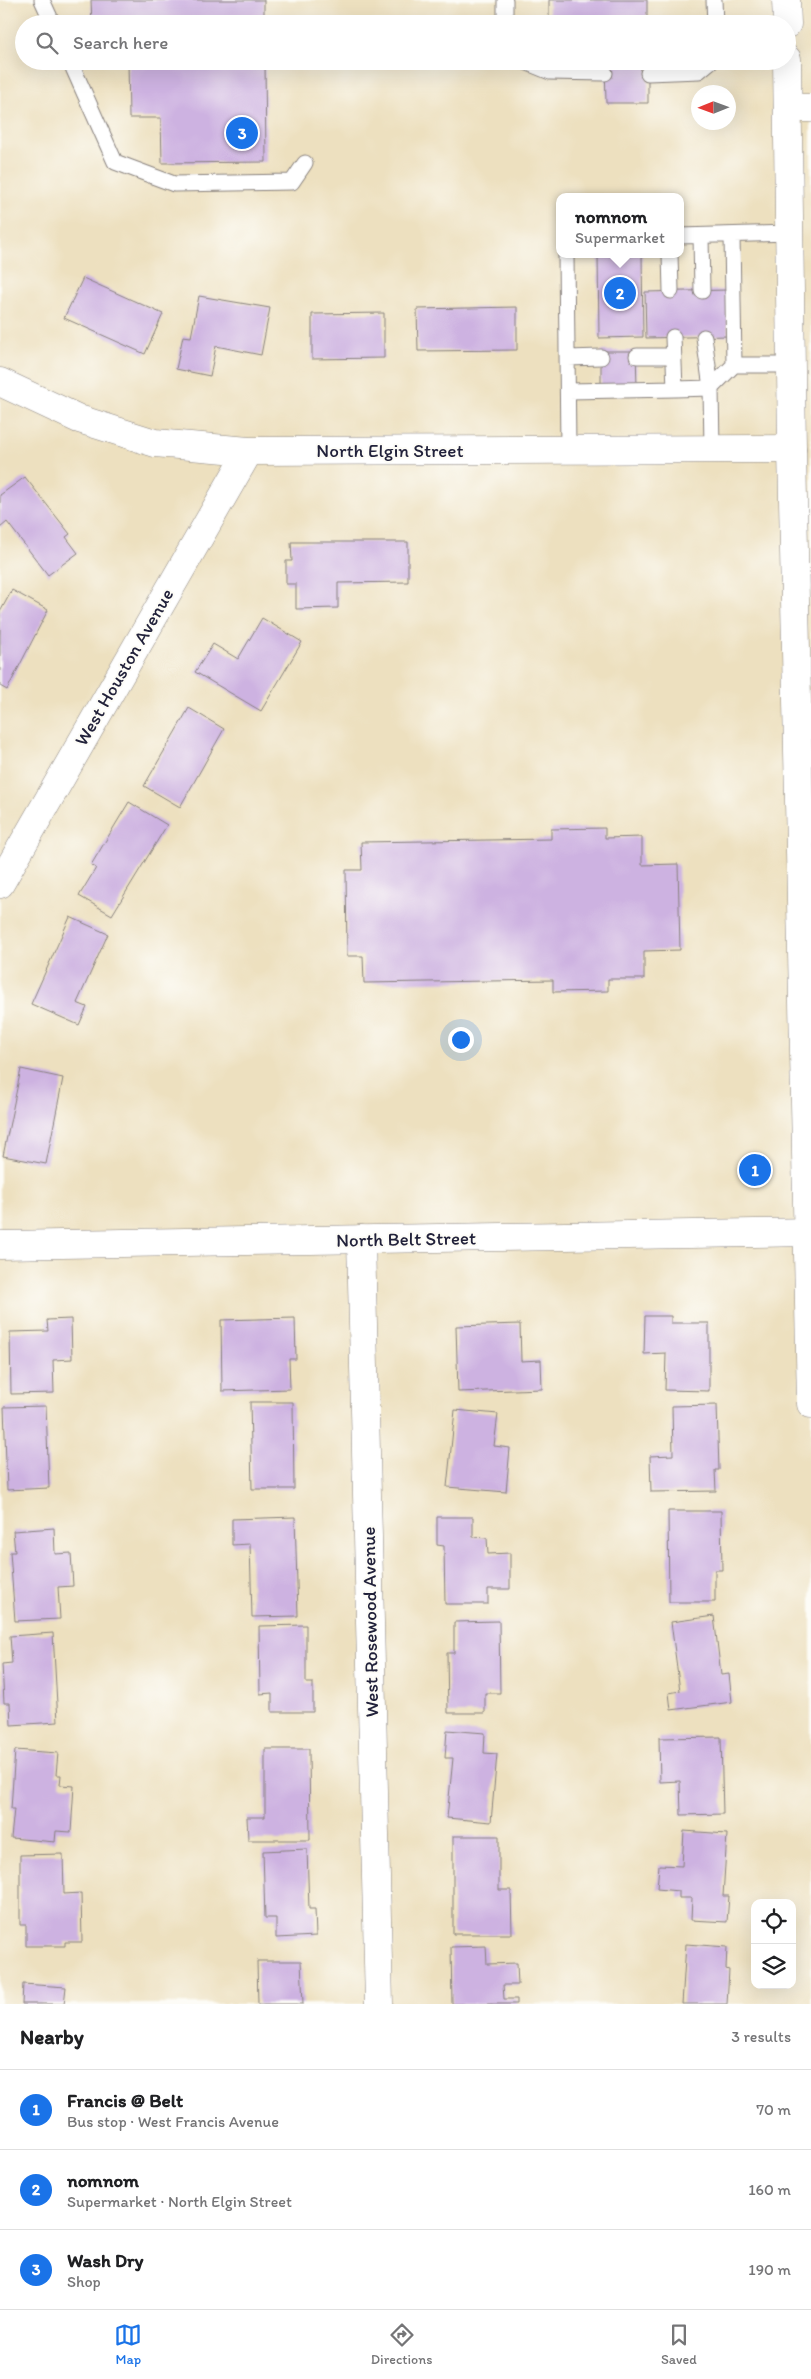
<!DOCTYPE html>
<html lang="en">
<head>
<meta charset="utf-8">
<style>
	:root { --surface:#fff; --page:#f6f6f6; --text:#202124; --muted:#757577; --line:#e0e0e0; --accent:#1a73e8 }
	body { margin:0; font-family:Itim,sans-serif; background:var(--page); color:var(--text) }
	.controls { position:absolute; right:15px; bottom:15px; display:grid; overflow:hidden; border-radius:10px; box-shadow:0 5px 20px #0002 }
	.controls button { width:45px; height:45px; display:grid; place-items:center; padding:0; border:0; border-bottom:1px solid var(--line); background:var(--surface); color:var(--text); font:25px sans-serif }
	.compass { position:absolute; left:691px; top:85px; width:45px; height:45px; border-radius:50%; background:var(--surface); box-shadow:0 5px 20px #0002; rotate:269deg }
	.you { position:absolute; left:460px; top:1039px; width:18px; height:18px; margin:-12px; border:4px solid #fff; border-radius:50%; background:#1a73e8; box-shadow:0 0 0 8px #1a73e833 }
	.badge { display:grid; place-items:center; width:32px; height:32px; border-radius:50%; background:var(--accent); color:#fff; font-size:16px; font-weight:700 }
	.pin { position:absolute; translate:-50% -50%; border:2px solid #fff; box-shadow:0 1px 5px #0006 }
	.popup { position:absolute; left:556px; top:193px; width:128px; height:65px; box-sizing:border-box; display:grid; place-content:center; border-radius:10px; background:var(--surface); filter:drop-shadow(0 1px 4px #0005); font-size:16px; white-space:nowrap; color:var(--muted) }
	.popup b { font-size:19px; color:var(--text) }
	.popup::after { content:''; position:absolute; left:50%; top:100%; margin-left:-10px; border:10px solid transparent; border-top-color:var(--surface) }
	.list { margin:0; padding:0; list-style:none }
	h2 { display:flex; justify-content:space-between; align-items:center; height:65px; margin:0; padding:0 20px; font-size:21px }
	h2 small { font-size:16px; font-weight:400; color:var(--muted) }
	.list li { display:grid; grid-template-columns:32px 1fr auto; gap:15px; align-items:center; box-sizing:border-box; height:80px; padding:0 20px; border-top:1px solid var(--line) }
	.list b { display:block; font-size:19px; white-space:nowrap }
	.list p { margin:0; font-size:16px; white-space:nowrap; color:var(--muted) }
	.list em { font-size:16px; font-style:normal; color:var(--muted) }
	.icon { flex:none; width:28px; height:28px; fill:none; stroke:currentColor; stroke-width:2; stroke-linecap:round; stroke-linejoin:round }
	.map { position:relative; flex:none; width:811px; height:2004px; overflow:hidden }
	.search { position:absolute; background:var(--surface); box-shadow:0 5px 20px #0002; left:15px; right:15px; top:15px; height:55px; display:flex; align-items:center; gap:12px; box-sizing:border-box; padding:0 18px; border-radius:28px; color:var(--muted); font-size:19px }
	.sheet { height:305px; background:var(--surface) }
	nav { display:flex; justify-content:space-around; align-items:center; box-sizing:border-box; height:70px; border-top:1px solid var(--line); background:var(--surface); font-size:14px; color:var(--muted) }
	nav a { display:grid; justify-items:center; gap:2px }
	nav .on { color:var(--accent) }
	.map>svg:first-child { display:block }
</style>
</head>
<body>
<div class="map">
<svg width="811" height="2004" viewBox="0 0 811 2004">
	<rect width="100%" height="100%" fill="#fdfcf7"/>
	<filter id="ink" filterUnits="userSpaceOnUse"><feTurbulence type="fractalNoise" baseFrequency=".02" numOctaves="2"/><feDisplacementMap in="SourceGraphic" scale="10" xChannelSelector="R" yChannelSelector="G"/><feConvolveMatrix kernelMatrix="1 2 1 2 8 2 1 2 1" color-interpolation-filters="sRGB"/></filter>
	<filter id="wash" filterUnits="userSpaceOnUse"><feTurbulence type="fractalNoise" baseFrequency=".0096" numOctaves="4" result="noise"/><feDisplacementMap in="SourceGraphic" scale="20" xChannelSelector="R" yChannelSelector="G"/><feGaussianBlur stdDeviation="1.12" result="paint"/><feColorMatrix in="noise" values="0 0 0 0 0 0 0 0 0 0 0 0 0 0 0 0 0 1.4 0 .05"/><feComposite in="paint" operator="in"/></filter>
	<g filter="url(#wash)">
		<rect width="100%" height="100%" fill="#ede0bf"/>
		<g id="blocks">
			<!-- building -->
			<path fill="#cdb2e1" d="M91,0H264V24H92Z
				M549,0H647V24H549Z
				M128,61H265L266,162L162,163L161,118H129Z
				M605,61H648V103H606Z
				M598,254H642L643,337L599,338Z
				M83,278L163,314L145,354L64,318Z
				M727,290L728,336L646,338L645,292Z
				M199,296L270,308L261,355L216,346L210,376L176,369L183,336L191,337Z
				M517,307V350L418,351L417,309Z
				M384,313V358L312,359V314Z
				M601,351H636L637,387L601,388Z
				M25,477L70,534L66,537L78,553L48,575L7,522L0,528V495Z
				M291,542H408V582L338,583V608L296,609V584H286V561H292Z
				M12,590L48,610L7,690L0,686V612Z
				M262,618L302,642L261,711L195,672L213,644L238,659Z
				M189,708L224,729L180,807L144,786Z
				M129,802L167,825L112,915L79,896L96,868L91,865Z
				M605,828V838L642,837V865L678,864L680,950L644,951V979H608V991L553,992V980L364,983L363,956H347L346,870H362L361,842L551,839V829Z
				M70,917L108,934L77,1003L87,1007L79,1025L31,1004Z
				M21,1069L63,1078L46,1164L3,1156Z
				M645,1316H671V1323H709V1391L665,1390L666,1353L644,1354Z
				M295,1318L296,1359H289L290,1389L222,1391L221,1320Z
				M71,1319L72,1359L53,1360L54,1393L11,1394L10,1332L48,1331L47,1320Z
				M520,1324L521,1361L541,1360L542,1389L458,1392L456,1326Z
				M250,1402H293L294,1489H252Z
				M717,1405L719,1470H715L716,1491L651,1492L650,1456L673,1455L672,1406Z
				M46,1406L49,1488L7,1490L4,1407Z
				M455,1410L498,1414L494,1446L510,1448L506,1492L447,1487Z
				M668,1511H721L722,1570H715V1602H669Z
				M295,1517L298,1616L252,1617L250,1544L232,1545V1519Z
				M437,1517H473V1537L487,1538L488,1554L510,1553V1589H488V1604H445L444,1546L437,1545Z
				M54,1528L55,1554L71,1553L73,1586L58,1587L60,1619L15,1621L10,1552H15L13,1531Z
				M714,1616L721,1675L729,1674L732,1702L671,1710L669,1693L680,1691L671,1622Z
				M499,1621L500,1693H485V1713H448L447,1653H454V1622Z
				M306,1625V1683H313V1712H272V1693L260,1694L259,1626Z
				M53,1633L58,1722L11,1725L10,1703H4L2,1664L12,1663L10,1636Z
				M447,1730L485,1733L484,1753L497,1754L491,1822L447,1818L453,1758H445Z
				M721,1737L723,1814L681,1815L680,1781L660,1782L659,1738Z
				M265,1749H309L310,1840H248L247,1817H265Z
				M15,1750L58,1753L56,1775H61L60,1785L74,1786L71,1832L56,1831L55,1842L11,1838L14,1809H11Z
				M684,1831L727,1834L723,1896H729L727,1922L691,1920L692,1898H679V1891L657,1889L659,1865L682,1866Z
				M453,1836H499V1890H511L512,1934H453Z
				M307,1849L309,1909H315L316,1936L276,1938V1918H265L263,1851Z
				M63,1854L64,1894L81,1893L82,1942H65V1946H26V1925H20V1855Z
				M686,1944L727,1947L726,1969L729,1970L727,2004H682Z
				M486,1946L487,1964L517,1963L518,1985H503L504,1999H517V2004H452L451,1947Z
				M257,1961H301L303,2004H258Z
				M23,1984L66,1987L64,2004H22Z"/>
		</g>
	</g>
	<g filter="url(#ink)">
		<use href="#blocks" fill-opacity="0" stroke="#88817d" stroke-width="1"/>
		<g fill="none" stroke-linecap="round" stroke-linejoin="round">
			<!-- lane casing -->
			<g stroke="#88817d" stroke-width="17">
				<path id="lane" d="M42,0L53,24
					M505,0V17L507,24
					M714,0L715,24
					M70,61L115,162L174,184L292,182L305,163
					M523,61L550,72L605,73
					M648,73L699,71L711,61
					M680,236L790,233
					M701,236L702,291
					M566,254L568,449
					M670,254L671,291
					M673,337L675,389L711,388L704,337
					M637,356H673
					M568,358L601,357
					M734,365H791
					M569,391L675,389
					M712,449L711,388L734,365L732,235"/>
			</g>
			<!-- street casing -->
			<g stroke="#88817d" stroke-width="29">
				<path id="street" d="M788,108H811
					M0,382L79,419L155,443L249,451L792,449
					M0,884L249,451
					M361,1239L379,2004"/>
			</g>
			<!-- secondary casing -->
			<g stroke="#88817d" stroke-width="29">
				<path id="secondary" d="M0,1245L811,1232"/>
			</g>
			<!-- primary casing -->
			<g stroke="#88817d" stroke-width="29">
				<path id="primary" d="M786,0L787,24
					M787,59L792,449L811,1404"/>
			</g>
			<!-- lane -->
			<use href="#lane" stroke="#fff" stroke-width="15"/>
			<!-- street -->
			<use href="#street" stroke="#fff" stroke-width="28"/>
			<!-- secondary -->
			<use href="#secondary" stroke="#fff" stroke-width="28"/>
			<!-- primary -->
			<use href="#primary" stroke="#fff" stroke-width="28"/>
		</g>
	</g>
	<g text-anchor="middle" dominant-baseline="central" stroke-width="4" stroke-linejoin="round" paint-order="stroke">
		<!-- street labels -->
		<g font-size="19" fill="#22223b" stroke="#fdfcf7">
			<text x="390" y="450">North Elgin Street</text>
			<text transform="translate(124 667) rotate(-60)">West Houston Avenue</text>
			<text transform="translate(406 1239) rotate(-1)">North Belt Street</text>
			<text transform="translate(370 1622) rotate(-91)">West Rosewood Avenue</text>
		</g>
	</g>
</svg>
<div class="controls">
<button><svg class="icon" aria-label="locate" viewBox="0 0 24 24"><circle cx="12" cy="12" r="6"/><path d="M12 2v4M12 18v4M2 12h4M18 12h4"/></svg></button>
<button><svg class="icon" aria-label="layers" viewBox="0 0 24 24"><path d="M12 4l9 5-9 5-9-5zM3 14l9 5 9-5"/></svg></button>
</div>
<svg class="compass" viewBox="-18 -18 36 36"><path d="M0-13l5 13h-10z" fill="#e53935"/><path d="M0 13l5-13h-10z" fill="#757577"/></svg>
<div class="you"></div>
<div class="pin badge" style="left:755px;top:1170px">1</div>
<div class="pin badge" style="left:620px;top:293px">2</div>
<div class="popup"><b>nomnom</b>Supermarket</div>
<div class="pin badge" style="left:242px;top:133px">3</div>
<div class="search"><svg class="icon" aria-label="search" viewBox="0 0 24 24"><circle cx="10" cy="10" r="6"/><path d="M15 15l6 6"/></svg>Search here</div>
</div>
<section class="sheet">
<h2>Nearby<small>3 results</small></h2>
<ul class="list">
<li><span class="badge">1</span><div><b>Francis @ Belt</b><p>Bus stop · West Francis Avenue</p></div><em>70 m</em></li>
<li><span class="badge">2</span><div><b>nomnom</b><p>Supermarket · North Elgin Street</p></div><em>160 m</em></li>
<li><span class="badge">3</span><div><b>Wash Dry</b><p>Shop</p></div><em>190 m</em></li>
</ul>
</section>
<nav>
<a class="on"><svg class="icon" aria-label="map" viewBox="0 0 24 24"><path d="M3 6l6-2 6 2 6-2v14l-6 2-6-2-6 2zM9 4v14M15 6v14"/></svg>Map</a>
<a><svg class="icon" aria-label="directions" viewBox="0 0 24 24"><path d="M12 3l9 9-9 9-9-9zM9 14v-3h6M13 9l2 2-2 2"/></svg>Directions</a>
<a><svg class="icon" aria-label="saved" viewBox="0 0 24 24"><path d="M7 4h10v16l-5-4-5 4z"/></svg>Saved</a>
</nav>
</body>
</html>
